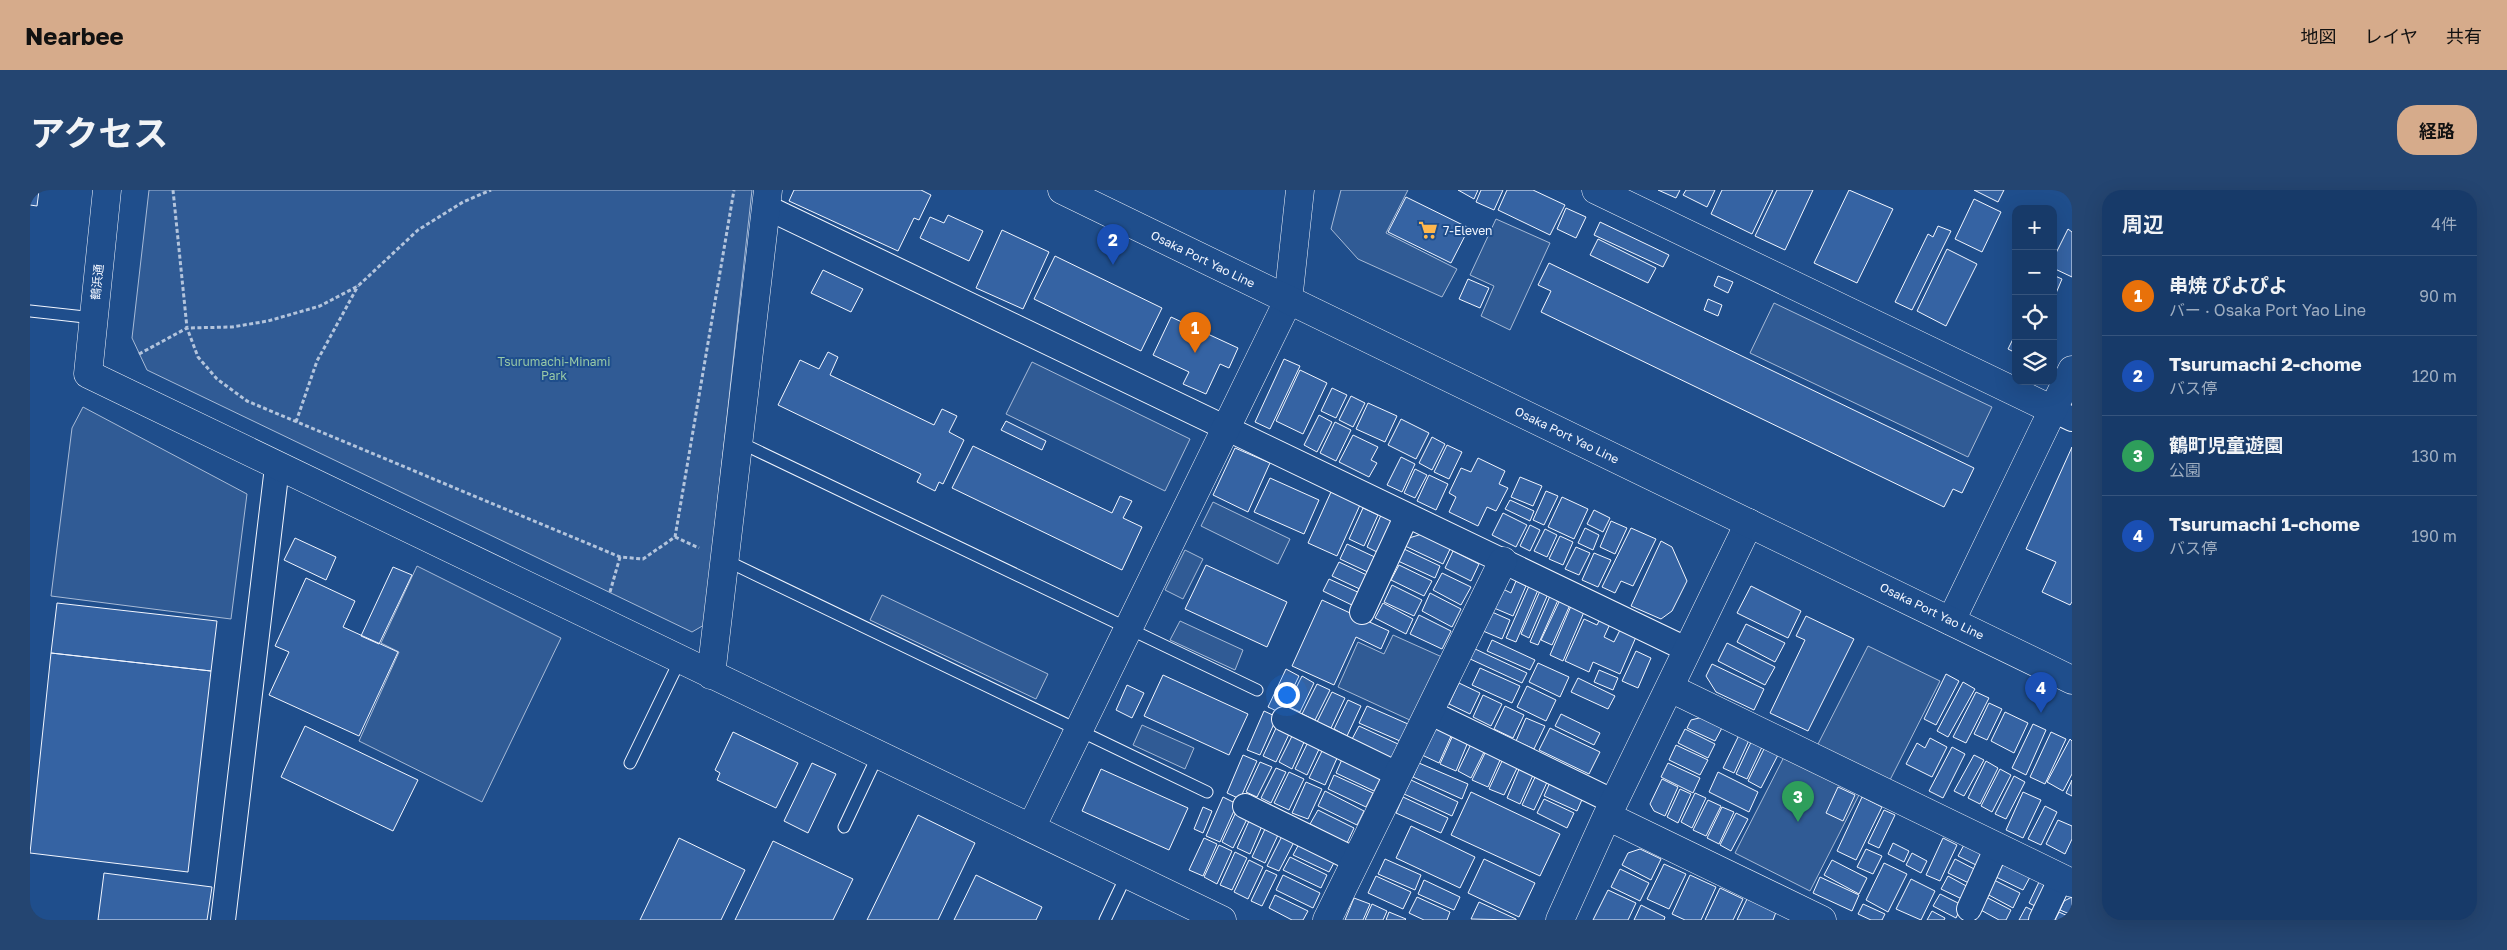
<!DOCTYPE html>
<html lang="ja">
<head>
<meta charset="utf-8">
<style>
	:root { --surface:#173a69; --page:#244571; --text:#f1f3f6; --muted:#9eadc0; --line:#36547d; --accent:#d6ab8b }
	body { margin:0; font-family:"Golos Text","Noto Sans JP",sans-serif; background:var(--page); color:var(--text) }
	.controls { position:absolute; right:15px; top:15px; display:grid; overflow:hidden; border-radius:10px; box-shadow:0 5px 20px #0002 }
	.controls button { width:45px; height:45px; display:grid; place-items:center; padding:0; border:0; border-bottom:1px solid var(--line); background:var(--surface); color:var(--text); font:25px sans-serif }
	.you { position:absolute; left:1256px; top:504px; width:18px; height:18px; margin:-12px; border:4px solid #fff; border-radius:50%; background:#1a73e8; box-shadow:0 0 0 8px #1a73e833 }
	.badge { display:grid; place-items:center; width:32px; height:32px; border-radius:50%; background:var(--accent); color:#fff; font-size:16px; font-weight:700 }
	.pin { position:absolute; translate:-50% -41px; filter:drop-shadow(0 1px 2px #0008) }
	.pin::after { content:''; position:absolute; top:26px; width:18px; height:15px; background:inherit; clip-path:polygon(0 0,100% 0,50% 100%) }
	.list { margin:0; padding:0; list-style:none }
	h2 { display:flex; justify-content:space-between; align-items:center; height:65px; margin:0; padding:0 20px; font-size:21px }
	h2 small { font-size:16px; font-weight:400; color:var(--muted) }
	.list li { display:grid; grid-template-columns:32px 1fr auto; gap:15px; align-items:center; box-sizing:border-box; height:80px; padding:0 20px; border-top:1px solid var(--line) }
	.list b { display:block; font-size:19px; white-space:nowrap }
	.list p { margin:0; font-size:16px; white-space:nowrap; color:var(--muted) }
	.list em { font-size:16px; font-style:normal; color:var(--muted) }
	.icon { flex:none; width:28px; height:28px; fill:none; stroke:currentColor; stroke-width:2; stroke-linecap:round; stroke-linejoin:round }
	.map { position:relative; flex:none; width:2042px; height:730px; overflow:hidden; border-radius:20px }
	header { display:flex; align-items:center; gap:30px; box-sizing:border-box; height:70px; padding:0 25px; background:var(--accent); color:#111 }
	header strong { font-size:24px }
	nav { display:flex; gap:28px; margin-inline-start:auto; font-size:18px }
	.intro { display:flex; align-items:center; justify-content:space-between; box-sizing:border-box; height:120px; padding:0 30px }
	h1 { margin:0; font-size:35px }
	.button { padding:12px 22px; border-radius:20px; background:var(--accent); color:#111; font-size:18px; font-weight:700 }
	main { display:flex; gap:30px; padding:0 30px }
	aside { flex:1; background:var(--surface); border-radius:20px; box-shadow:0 5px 20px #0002 }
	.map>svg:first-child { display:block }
</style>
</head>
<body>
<header>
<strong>Nearbee</strong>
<nav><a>地図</a><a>レイヤ</a><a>共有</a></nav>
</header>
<div class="intro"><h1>アクセス</h1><a class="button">経路</a></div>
<main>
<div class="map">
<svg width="2042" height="730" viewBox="0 0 2042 730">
	<rect width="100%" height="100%" fill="#1f4e8c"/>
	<!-- built -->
	<path fill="#305b95" stroke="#a8bbd7" d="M119,0H722L674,435L662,442L117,180L102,148Z
		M1311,0H1378L1356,43L1427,79L1412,107L1328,69L1301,39Z
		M1466,29L1520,53L1480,140L1451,126L1464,96L1440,85Z
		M1744,113L1962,217L1938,267L1720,163Z
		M1002,172L1160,249L1135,301L976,224Z
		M53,217L217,304L201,429L21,406L42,238Z
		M1183,312L1260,349L1248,374L1171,336Z
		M1155,360L1173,369L1153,409L1135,400Z
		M387,376L531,448L452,612L329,551L369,462L351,453Z
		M852,405L1018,484L1006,509L840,430Z
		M1150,431L1213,460L1205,480L1140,450Z
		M1363,445L1412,467L1382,531L1308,497L1328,452L1354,464Z
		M1838,456L1910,491L1859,592L1787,556Z
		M1112,535L1164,558L1155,579L1103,555Z
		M1756,563L1831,601L1780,701L1705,663Z"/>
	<!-- building -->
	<path fill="#3563a3" stroke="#f2f6ff" d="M0,0H9L7,16L0,15Z
		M764,0H891L901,5L889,30L884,28L868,61L759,11Z
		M1428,0H1448L1444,9Z
		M1451,0H1473L1464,20L1446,12Z
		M1477,0H1503L1535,15L1520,45L1468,20Z
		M1628,0H1650L1646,8Z
		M1656,0H1685L1677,17L1653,5Z
		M1692,0H1743L1722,44L1681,24Z
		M1747,0H1783L1755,60L1725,46Z
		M1819,0L1863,19L1827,93L1784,73Z
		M1944,0H1974L1968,12Z
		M1376,7L1439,38L1421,73L1358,42Z
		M1944,9L1971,22L1952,62L1925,49Z
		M1536,18L1556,27L1546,48L1527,39Z
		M918,25L953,41L939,71L890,48L900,27L914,33Z
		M1570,32L1639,65L1633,77L1564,45Z
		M1908,36L1921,41L1882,120L1865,112L1898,44L1903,47Z
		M2038,39L2042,42V87L2023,78V69Z
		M972,40L1019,62L993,119L946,98Z
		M1568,49L1626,78L1618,93L1560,65Z
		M1917,59L1947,74L1916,136L1887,121Z
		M1025,66L1132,118L1111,161L1004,109Z
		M1519,73L1944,278L1932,303L1923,299L1914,317L1511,122L1521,101L1508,95Z
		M793,80L833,99L821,122L781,103Z
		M2023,85L2032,89L2024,108H2023Z
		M1688,86L1703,92L1698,103L1684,96Z
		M1438,89L1459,98L1450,118L1429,109Z
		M1678,109L1692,115L1688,126L1674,120Z
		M1141,127L1208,158L1199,178L1190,174L1176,204L1153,194L1159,182L1123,165Z
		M1986,143V163L1978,159Z
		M798,162L808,167L800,185L904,235L912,219L927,226L919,242L934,250L913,294L909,292L905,301L887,292L891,284L748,215L770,170L789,179Z
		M1254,169L1270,176L1240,239L1225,232Z
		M1270,180L1297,193L1273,244L1246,231Z
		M1302,198L1317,205L1306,228L1291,221Z
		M1321,206L1335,213L1323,237L1309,230Z
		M1338,213L1367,226L1355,252L1326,239Z
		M1289,225L1302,232L1287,262L1274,255Z
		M1371,229L1399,243L1386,269L1358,255Z
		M976,231L1016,251L1012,260L971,240Z
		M1305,232L1321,240L1306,271L1290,263Z
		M1323,245L1348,257L1341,270L1347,273L1339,287L1309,272Z
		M1402,247L1415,254L1402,280L1389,273Z
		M1417,255L1432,262L1419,289L1404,282Z
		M943,256L1082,323L1090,306L1102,311L1093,328L1112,337L1092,380L922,298Z
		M2042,257V412L2040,415L2012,402L2026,372L1996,359Z
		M1205,258L1240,273L1218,322L1183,305Z
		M1371,267L1385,274L1372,302L1357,295Z
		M1448,268L1475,281L1469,294L1478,298L1466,321L1457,317L1448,336L1419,322L1426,307L1419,303L1431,278L1441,282Z
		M1385,279L1397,285L1385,308L1374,303Z
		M1399,285L1418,294L1406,320L1387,311Z
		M1490,287L1512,296L1503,316L1481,307Z
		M1240,288L1289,310L1274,344L1224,322Z
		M1516,301L1528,306L1514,335L1503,330Z
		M1301,302L1330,315L1307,366L1278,353Z
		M1532,307L1558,319L1544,349L1518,337Z
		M1480,310L1504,321L1500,331L1475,319Z
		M1333,318L1348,325L1334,356L1319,349Z
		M1564,320L1580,328L1573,342L1557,334Z
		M1473,323L1497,335L1486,357L1462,345Z
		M1351,325L1367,333L1353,365L1337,357Z
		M1581,331L1597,338L1585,364L1570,357Z
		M1500,335L1510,340L1500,361L1490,356Z
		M1555,338L1569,345L1563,360L1548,353Z
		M1601,338L1626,349L1603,396L1591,391L1585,403L1572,397Z
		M1515,339L1527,345L1517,367L1504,361Z
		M1392,344L1421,357L1413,374L1375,356L1379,348Z
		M1530,346L1543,352L1533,375L1519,369Z
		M265,348L306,367L296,390L254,370Z
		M1631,351L1642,357L1657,391L1642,421L1631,429L1601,416Z
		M1317,354L1349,369L1342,384L1310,369Z
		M1546,357L1560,363L1549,385L1535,379Z
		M1374,359L1410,376L1405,388L1368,371Z
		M1423,361L1449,374L1441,391L1415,378Z
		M1564,363L1581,370L1568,397L1552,390Z
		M1309,372L1341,387L1334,401L1302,386Z
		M1176,375L1257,412L1237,457L1155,419Z
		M1369,375L1402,391L1394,406L1361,390Z
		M363,377L382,385L349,454L331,446Z
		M1412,383L1441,397L1431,415L1403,400Z
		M276,388L325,411L313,437L368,462L329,546L239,505L259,462L245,456Z
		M1299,389L1332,404L1326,417L1293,401Z
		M1486,391L1496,396L1483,426L1464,418L1473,399L1481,403Z
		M1362,395L1392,410L1384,426L1354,412Z
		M1499,396L1508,400L1486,452L1476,448Z
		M1721,396L1771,421L1758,448L1707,423Z
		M1510,401L1518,404L1499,448L1491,444Z
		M1400,403L1431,419L1422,437L1392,421Z
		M1520,406L1528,410L1508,455L1500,452Z
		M1292,410L1359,441L1351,459L1326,447L1304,495L1262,476Z
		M1530,410L1540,415L1522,455L1511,450Z
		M27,413L187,431L181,481L21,463Z
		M1353,413L1383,429L1376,444L1345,428Z
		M1541,416L1554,422L1533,471L1520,465Z
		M1462,422L1480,430L1472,449L1453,441Z
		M1389,425L1421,441L1412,459L1380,444Z
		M1776,426L1824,449L1778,541L1740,523L1775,450L1766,446Z
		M1554,429L1567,435L1570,429L1580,434L1574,447L1584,452L1590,440L1606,447L1590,484L1563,472L1559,482L1535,471Z
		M1716,434L1755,453L1745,472L1707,452Z
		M1462,450L1505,470L1500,480L1457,461Z
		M1697,453L1745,477L1735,495L1688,471Z
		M1443,458L1497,483L1492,493L1438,468Z
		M1606,461L1621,468L1608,498L1592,491Z
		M21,463L181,481L158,682L0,663Z
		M1508,473L1539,487L1530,507L1499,492Z
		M1682,474L1734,499L1724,520L1686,502L1676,486Z
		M1450,478L1490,496L1482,513L1442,495Z
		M1256,479L1269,486L1251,523L1238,517Z
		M1569,480L1588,488L1583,500L1564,492Z
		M1916,484L1929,491L1906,535L1894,529Z
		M1133,485L1218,524L1199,565L1114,526Z
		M1272,486L1284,493L1270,522L1257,516Z
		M1548,488L1585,506L1578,519L1541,502Z
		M1933,492L1945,499L1918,547L1907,541Z
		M1429,493L1450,503L1440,524L1419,514Z
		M1287,494L1300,500L1285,530L1272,524Z
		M1097,495L1114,503L1102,528L1086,520Z
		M1497,496L1526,510L1516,531L1487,517Z
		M1302,502L1315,508L1301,538L1287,532Z
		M1946,502L1959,508L1936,553L1923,547Z
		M1453,505L1472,514L1461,536L1443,527Z
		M1318,510L1331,516L1317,546L1304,539Z
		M1959,513L1972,519L1957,550L1944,544Z
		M1337,516L1378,534L1370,551L1329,533Z
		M1475,516L1494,525L1483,548L1464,539Z
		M1234,521L1247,527L1230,565L1217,560Z
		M1975,522L1998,533L1984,563L1961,551Z
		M1531,524L1570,543L1564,555L1525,536Z
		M1673,527L1693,536L1685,551L1657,538L1661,530Z
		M1496,528L1515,536L1504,559L1486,551Z
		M2003,534L2016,540L1996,585L1982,578Z
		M275,536L388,590L363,641L251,587Z
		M1247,536L1260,542L1246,572L1233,566Z
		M1329,536L1368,554L1361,570L1321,551Z
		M1405,537L1422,544L1409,573L1392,565Z
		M1520,538L1570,562L1559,584L1509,560Z
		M1655,539L1685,554L1678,568L1648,553Z
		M703,542L768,573L746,618L687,590L690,583L685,580Z
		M2021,542L2036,549L2015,594L2000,587Z
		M1710,543L1720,548L1704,583L1693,578Z
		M1263,544L1275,550L1262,579L1249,572Z
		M1423,545L1438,552L1426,581L1410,574Z
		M1900,548L1917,557L1902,587L1876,574L1887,553L1895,558Z
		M2040,549L2042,551V584L2033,601L2017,592Z
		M1722,550L1733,555L1717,589L1706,584Z
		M1278,552L1290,557L1277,585L1265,579Z
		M1441,554L1455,560L1441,588L1428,581Z
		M1646,555L1678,570L1670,585L1639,570Z
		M1735,557L1749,563L1731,598L1718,591Z
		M1922,557L1935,564L1913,608L1899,601Z
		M1293,559L1308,566L1295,595L1279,588Z
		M1456,561L1471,568L1458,597L1442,590Z
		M1213,565L1227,571L1210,609L1197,603Z
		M1944,565L1954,570L1934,606L1924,601Z
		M1313,567L1352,585L1344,601L1306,583Z
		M1473,569L1488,576L1474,605L1459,599Z
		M1956,571L1968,578L1950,614L1938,608Z
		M1230,572L1242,577L1227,607L1216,602Z
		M782,573L806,584L778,643L754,631Z
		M1389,573L1438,594L1432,609L1383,587Z
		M1638,573L1670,588L1663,603L1631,587Z
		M1490,577L1504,583L1490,614L1477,608Z
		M1246,578L1256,582L1241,613L1231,608Z
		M1071,579L1158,618L1139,660L1052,621Z
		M1970,579L1981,585L1962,622L1951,616Z
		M1259,582L1274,589L1259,620L1244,613Z
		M1688,582L1728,602L1719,622L1679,602Z
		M1507,583L1519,588L1504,620L1492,615Z
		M1304,585L1343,603L1336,617L1298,599Z
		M1984,586L1995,592L1976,629L1965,624Z
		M1632,589L1648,597L1635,626L1624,621L1620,614Z
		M1381,590L1428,612L1422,626L1374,604Z
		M1521,590L1554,605L1547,621L1514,606Z
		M2042,590V606L2036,603Z
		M1276,592L1292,599L1278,629L1262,623Z
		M1808,597L1825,605L1813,631L1796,623Z
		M1650,599L1661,604L1648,633L1637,627Z
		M1295,601L1334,621L1327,635L1288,616Z
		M1441,602L1530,644L1510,686L1421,645Z
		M1993,602L2011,610L1993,648L1976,640Z
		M1665,603L1676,608L1662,638L1651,632Z
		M1193,607L1207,614L1190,652L1176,646Z
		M1373,607L1418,628L1411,643L1366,623Z
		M1832,607L1852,617L1826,670L1807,661Z
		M1514,609L1544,623L1537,638L1507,623Z
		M1678,610L1691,616L1676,646L1663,640Z
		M2015,616L2027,622L2011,655L1998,649Z
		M1173,617L1182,621L1173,643L1164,639Z
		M1692,617L1704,622L1689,654L1677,648Z
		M1288,620L1324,638L1317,653L1280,634Z
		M1854,620L1865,625L1849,658L1838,653Z
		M1206,622L1218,627L1203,658L1192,652Z
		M1706,623L1718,629L1701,661L1690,655Z
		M888,625L945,653L908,730H837Z
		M2028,630L2042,636V649L2035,664L2016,654Z
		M1219,631L1232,636L1220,664L1207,658Z
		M1381,636L1445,667L1430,698L1366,668Z
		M1235,639L1248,645L1235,673L1222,667Z
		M1252,646L1264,652L1249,681L1237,676Z
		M649,648L715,680L691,730H610Z
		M1174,648L1187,654L1173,686L1159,680Z
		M1913,648L1927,655L1910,691L1896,685Z
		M743,651L823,689L803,730H705Z
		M1270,652L1306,669L1299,682L1263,665Z
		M1863,653L1879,661L1874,672L1858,664Z
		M1935,653L1957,664L1950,677L1928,666Z
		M1189,655L1202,661L1187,694L1174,687Z
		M1610,659L1631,669L1621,690L1592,675L1598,663Z
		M1836,659L1852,666L1843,684L1827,677Z
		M1205,662L1217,668L1202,700L1190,695Z
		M1882,663L1897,671L1891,683L1876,675Z
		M1260,667L1297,685L1291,698L1253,680Z
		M1355,669L1391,685L1385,700L1348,684Z
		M1454,669L1505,693L1489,727L1438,703Z
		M1925,669L1950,682L1943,695L1918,683Z
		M1219,670L1233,677L1218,709L1204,702Z
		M1802,670L1837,688L1829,704L1794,685Z
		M1854,673L1877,684L1858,722L1836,710Z
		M1634,674L1656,684L1639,719L1617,709Z
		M1973,674L2000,687L1993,700L1966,687Z
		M1590,679L1619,693L1610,711L1581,697Z
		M1236,680L1247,685L1232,716L1221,711Z
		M74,683L182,697L177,730H68Z
		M946,685L1012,717L1006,730H924Z
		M1253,685L1290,703L1283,718L1246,700Z
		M1660,685L1686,697L1671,730H1655L1642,724Z
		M1346,686L1381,702L1373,719L1338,703Z
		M1918,686L1940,698L1934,710L1911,699Z
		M1790,687L1829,705L1822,721L1783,703Z
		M1881,689L1905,701L1891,730L1866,719Z
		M1394,690L1430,707L1424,720L1388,704Z
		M1964,690L1990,703L1983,718L1957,704Z
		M2009,692L2022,698L2011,719L1999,713Z
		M1690,698L1713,709L1703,730H1675Z
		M1578,700L1606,713L1598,730H1563Z
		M1910,704L1932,715L1926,728L1903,716Z
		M1245,705L1278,721L1273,730H1262L1239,718Z
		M1387,707L1420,722L1417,730H1394L1379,723Z
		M1956,707L1981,720L1976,730H1969L1949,719Z
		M2042,707V725L2030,720L2034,711Z
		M1324,708L1340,714L1333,730H1315Z
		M1717,709L1746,722L1743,730H1707Z
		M1449,712L1486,729V730L1441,729Z
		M1342,714L1357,721L1353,730H1335Z
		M1833,714L1855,724L1852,730H1841L1828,724Z
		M1611,715L1635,727L1634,730H1604Z
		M1996,717L2010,724L2007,730H1989Z
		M1902,721L1915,728L1914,730H1897Z
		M1359,722L1376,729L1375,730H1356Z
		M2029,722L2042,728V730H2025Z"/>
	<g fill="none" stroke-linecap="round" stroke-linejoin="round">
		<!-- lane casing -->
		<g stroke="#f2f6ff" stroke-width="13">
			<path id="lane" d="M0,121L64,128
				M709,252L1227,500
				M695,370L1177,602
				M600,573L650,470
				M814,637L848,565
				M1075,730L1097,684"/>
		</g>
		<!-- street casing -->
		<g stroke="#f2f6ff" stroke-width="26">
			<path id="street" d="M736,17L1658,460
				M2023,220L2042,229
				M1332,422L1377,325
				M1399,522L1584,612
				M1254,529L1369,585
				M1215,616L1327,671
				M1939,719L1967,657
				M193,730L247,277
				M2011,730L2031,688"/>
		</g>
		<!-- secondary casing -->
		<g stroke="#f2f6ff" stroke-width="29">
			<path id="secondary" d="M77,0L58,184L1192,730
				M1566,0L2023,220
				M1921,431L2042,180
				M681,485L738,0
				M1640,498L2042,693
				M1577,626L1792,730
				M1001,638L1258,111L1270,0
				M1297,730L1473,371
				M1530,730L1577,626L1719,333"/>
		</g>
		<!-- primary casing -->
		<g stroke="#f2f6ff" stroke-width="29">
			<path id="primary" d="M1032,0L2042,490"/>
		</g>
		<!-- path -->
		<path stroke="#b3c4dc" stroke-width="3" stroke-dasharray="4 2.5" stroke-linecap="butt" d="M143,0L157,138L168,167L187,189L217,211L590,367L613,369L645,347L704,0
			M109,164L157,138L202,137L238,131L290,116L328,96L388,40L433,12L461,0
			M266,232L287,171L328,96
			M645,347L669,358
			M580,402L590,367"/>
		<!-- lane -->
		<use href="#lane" stroke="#1f4e8c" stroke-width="11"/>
		<!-- street -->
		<use href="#street" stroke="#1f4e8c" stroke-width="24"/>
		<!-- secondary -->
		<use href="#secondary" stroke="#1f4e8c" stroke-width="28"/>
		<!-- primary -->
		<use href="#primary" stroke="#1f4e8c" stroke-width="28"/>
	</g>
	<!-- icons -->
	<defs>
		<g id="supermarket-bare" transform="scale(1.5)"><path d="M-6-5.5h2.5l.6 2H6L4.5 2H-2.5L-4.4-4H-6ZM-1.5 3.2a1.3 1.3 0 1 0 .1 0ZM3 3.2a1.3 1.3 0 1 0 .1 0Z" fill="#ffb74d" stroke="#1f4e8c" stroke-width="2.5" paint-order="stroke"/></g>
	</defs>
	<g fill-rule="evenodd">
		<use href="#supermarket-bare" x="1398" y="40"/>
	</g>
	<g text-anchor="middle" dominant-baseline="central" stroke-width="4" stroke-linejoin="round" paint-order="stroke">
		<!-- poi labels -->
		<g font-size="12" fill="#f2f6ff" stroke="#1f4e8c" text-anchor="start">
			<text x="1413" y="40">7-Eleven</text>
		</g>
		<!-- street labels -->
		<g font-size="12" fill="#f2f6ff" stroke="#1f4e8c">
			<text transform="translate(1173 69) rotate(26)">Osaka Port Yao Line</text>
			<text transform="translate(67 92) rotate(-84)">鶴浜通</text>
			<text transform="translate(1537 245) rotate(26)">Osaka Port Yao Line</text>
			<text transform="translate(1902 421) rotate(26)">Osaka Port Yao Line</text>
		</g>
		<!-- park labels -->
		<g font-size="12" fill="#97c8a6" stroke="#1f4e8c">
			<text x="524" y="171">Tsurumachi-Minami<tspan x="524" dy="14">Park</tspan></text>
		</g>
	</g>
</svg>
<div class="controls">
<button>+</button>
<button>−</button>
<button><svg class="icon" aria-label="locate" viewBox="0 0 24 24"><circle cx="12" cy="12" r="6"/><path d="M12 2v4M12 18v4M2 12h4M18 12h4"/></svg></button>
<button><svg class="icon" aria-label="layers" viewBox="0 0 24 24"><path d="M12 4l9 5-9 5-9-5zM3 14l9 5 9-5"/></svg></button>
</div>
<div class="you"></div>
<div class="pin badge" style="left:1165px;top:163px;background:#e8710a">1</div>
<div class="pin badge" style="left:1083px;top:75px;background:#1a4fb4">2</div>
<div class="pin badge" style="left:1768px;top:632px;background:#2e9e5b">3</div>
<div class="pin badge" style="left:2011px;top:523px;background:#1a4fb4">4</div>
</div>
<aside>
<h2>周辺<small>4件</small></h2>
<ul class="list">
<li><span class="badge" style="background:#e8710a">1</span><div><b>串焼 ぴよぴよ</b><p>バー · Osaka Port Yao Line</p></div><em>90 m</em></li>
<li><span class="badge" style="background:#1a4fb4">2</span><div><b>Tsurumachi 2-chome</b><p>バス停</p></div><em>120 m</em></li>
<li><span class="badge" style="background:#2e9e5b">3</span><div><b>鶴町児童遊園</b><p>公園</p></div><em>130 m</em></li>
<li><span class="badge" style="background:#1a4fb4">4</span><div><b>Tsurumachi 1-chome</b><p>バス停</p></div><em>190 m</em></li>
</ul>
</aside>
</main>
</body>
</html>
